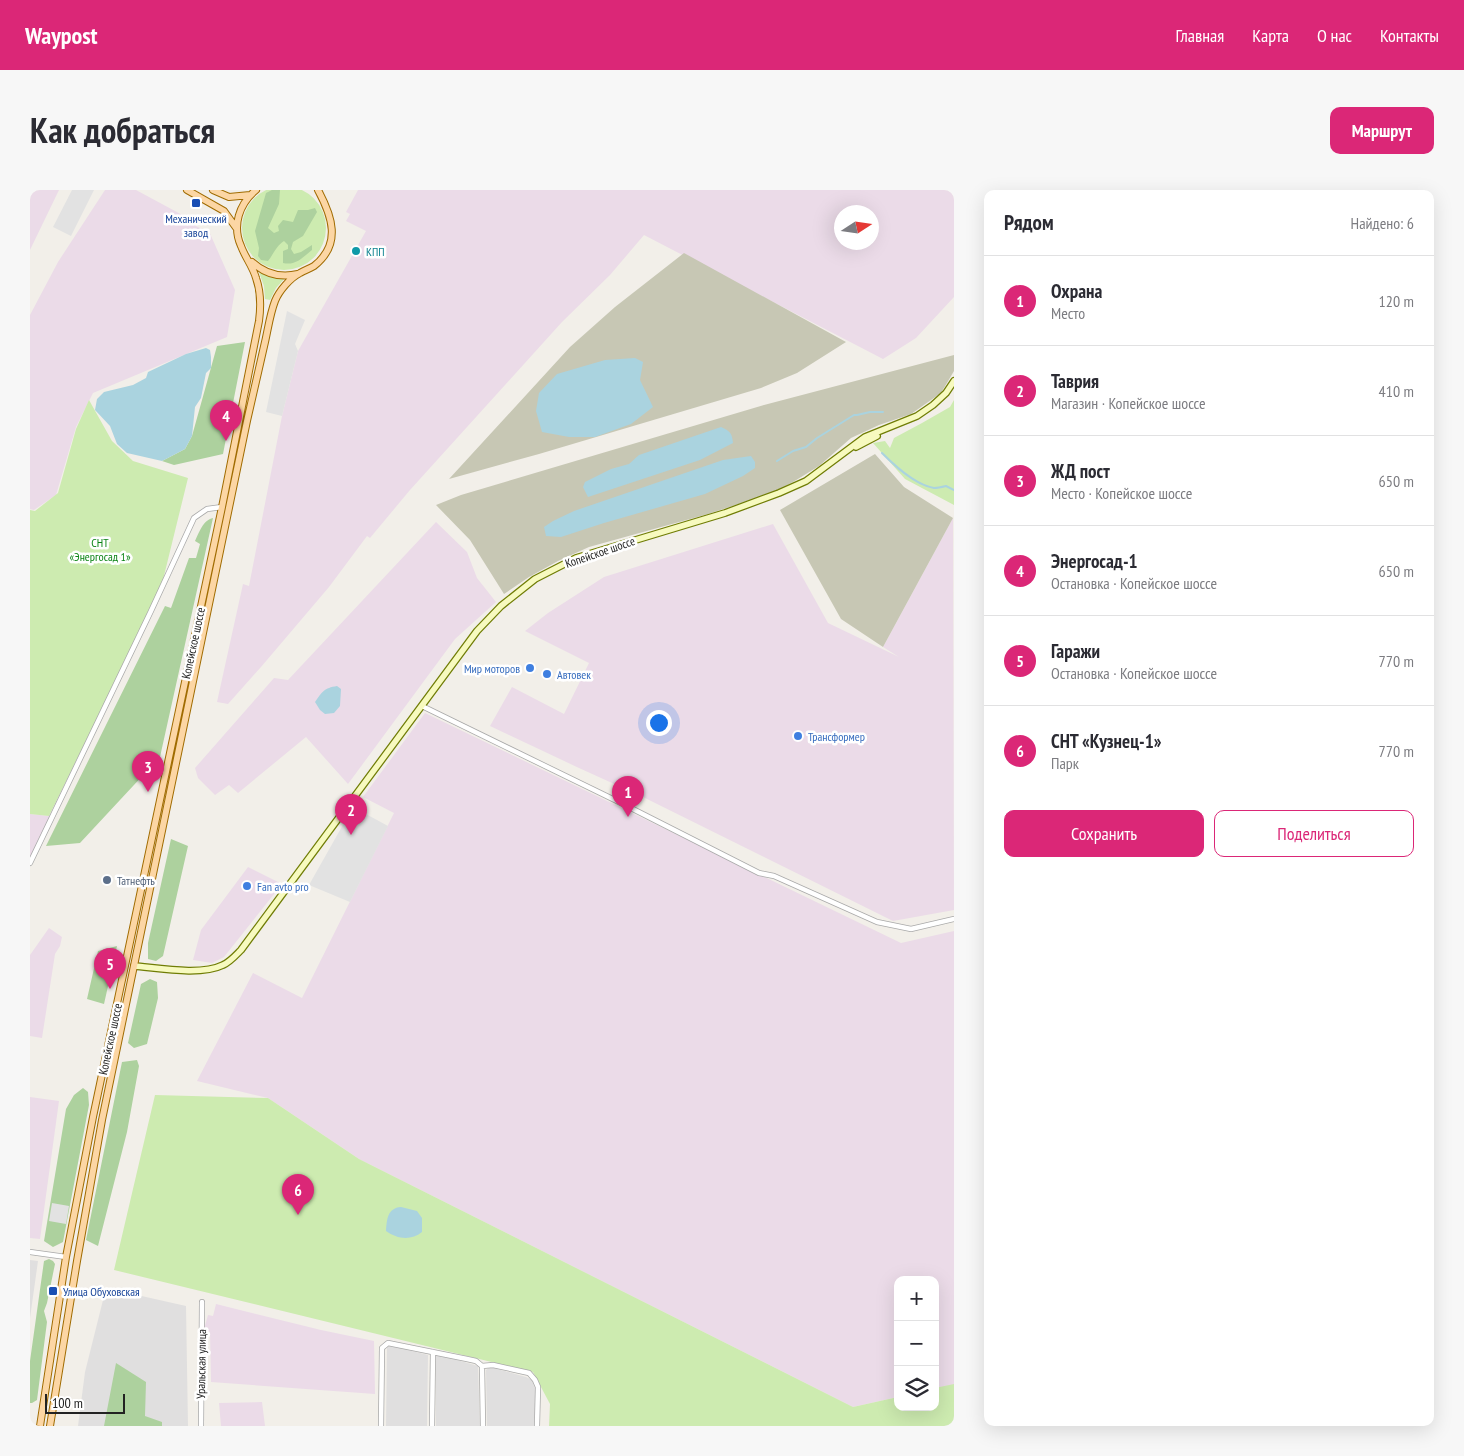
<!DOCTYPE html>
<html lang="ru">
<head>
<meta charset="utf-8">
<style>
	:root { --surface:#fff; --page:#f7f7f7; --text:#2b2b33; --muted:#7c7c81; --line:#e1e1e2; --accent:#db2777 }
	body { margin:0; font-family:"PT Sans Narrow",sans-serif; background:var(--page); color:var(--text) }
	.controls { position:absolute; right:15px; bottom:15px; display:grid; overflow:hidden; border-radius:10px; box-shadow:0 5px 20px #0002 }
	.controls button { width:45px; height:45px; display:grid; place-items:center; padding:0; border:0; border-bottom:1px solid var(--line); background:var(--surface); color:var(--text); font:25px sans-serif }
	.compass { position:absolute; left:804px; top:15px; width:45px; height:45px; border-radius:50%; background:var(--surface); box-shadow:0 5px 20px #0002; rotate:78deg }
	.scale { position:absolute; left:15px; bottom:12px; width:80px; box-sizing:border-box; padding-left:5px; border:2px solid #222; border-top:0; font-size:14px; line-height:18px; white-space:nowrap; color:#222; -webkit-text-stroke:4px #fff; paint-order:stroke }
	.you { position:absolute; left:628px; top:532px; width:18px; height:18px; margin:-12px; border:4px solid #fff; border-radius:50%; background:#1a73e8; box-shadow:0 0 0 8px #1a73e833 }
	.badge { display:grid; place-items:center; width:32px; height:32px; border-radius:50%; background:var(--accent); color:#fff; font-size:16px; font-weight:700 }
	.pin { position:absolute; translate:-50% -41px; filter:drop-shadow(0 1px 2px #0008) }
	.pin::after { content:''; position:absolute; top:26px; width:18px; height:15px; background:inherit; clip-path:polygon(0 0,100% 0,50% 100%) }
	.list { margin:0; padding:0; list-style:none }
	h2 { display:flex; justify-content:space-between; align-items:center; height:65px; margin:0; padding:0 20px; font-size:21px }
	h2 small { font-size:16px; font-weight:400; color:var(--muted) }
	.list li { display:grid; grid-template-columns:32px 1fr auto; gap:15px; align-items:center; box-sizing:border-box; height:90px; padding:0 20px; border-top:1px solid var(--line) }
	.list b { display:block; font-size:19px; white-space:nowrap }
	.list p { margin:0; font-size:16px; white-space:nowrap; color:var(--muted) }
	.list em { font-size:16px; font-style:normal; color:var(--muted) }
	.actions { display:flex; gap:10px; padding:15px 20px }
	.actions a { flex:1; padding:11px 0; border:1px solid var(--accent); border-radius:10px; text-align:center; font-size:18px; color:var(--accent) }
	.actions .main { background:var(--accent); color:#fff }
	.icon { flex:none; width:28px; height:28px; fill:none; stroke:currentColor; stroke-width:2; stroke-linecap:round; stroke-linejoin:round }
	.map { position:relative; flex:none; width:924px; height:1236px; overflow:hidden; border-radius:10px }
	header { display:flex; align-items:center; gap:30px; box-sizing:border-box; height:70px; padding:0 25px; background:var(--accent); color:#fff }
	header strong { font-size:24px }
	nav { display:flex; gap:28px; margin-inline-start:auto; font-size:18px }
	.intro { display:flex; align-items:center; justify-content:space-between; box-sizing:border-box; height:120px; padding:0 30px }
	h1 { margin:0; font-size:35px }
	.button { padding:12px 22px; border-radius:10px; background:var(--accent); color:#fff; font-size:18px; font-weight:700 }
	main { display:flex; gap:30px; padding:0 30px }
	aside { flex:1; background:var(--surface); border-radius:10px; box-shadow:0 5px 20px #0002 }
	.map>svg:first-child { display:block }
</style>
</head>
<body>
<header>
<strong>Waypost</strong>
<nav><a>Главная</a><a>Карта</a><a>О нас</a><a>Контакты</a></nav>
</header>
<div class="intro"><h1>Как добраться</h1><a class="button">Маршрут</a></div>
<main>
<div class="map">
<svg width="924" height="1236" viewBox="0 0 924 1236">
	<rect width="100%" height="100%" fill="#f2efe9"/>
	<!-- residential -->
	<path fill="#e0dfdf" d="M0,1070L8,1071L0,1128Z
		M76,1098L156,1116L158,1236H48L55,1182Z
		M362,1156L398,1165L397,1236H356L357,1157Z
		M406,1164L448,1176L450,1236H406Z
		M460,1177L496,1187L502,1190L506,1201L504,1236H457L456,1180Z"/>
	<!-- industrial -->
	<path fill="#ebdbe8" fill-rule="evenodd" d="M3,0H29L0,60V6Z
		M75,0H106L158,28L156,31L174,40L178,39L205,100L197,147L63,203L46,237L26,305L4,320L0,319V125L28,72Z
		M328,0H924V107L886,148L853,169L614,45L580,85L532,132L380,300L340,348L337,346L299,397L231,477L198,514L187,512L213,394L219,396L252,226L268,161L336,41L316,31L320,24L316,22ZM812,22H842V52H812Z
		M923,328L924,720L863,731L615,608L549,578L460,536L482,497L534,524L559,473L495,441L518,423L574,387L743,334L798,433L869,467L853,457Z
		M406,332L437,362L447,388L466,412L425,449L318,594L276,547L208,603L199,595L185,605L168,588L165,578L244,488L258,490Z
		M395,523L871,753L924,741V1196L905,1200V1090H868V1207L823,1217L329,969L238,908L167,891L223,783L272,808L364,623L333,607Z
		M0,624L20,626L0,667Z
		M218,677L252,694L194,767L182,773L163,770L171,740Z
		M19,738L32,747L30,756L25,764L12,848L0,846V765Z
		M0,907L29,911L10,1049L0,1048Z
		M186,1114L291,1140L344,1151L345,1204L181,1192L180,1142L174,1139L178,1125L183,1126Z
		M232,1212L235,1236H191L189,1213Z"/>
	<!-- construction -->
	<path fill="#c7c7b4" d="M654,63L816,152L767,183L731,198L509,264L419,289L540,157L585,117Z
		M924,165V181L911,203L881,224L849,235L821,248L789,276L763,292L739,304L678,324L559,357L528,371L499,387L474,404L440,350L406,315L431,305L734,215Z
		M845,264L874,297L923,328L853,457L811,429L750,320Z"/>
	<!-- grass -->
	<path fill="#cdebb0" d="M212 38a42 42 0 1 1 84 0a42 42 0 1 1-84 0Z
		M229,82L240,87L255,88L246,98L240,110L235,109L234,96Z
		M59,210L82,251L103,271L158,288L131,398L19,626L0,624V320L5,321L28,303L46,239Z
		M924,210V315L875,289L843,253L855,251L860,258L864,248L892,233L920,217Z
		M125,905L238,908L329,969L823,1217L868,1207V1217H905V1198L924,1194V1236H519L520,1214L503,1182L84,1080Z"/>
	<!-- forest -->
	<path fill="#add19e" d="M242,0H250L249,14L238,38L244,43L249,41L248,36L253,30L263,32L268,20H278L285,18L287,22L273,46L263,52L261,59L264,64L271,62L282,55V60C273,67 266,76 253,73V61L258,59V55L254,51C246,56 243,65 238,71L231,70L228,66L229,58L225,41L236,3Z
		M215,152L193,264L144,275L132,271L155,259L162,246L187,156Z
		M183,328L130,567L50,653L16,656L135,416L141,418L159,368H166L170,354L165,351C169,343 173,330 183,328Z
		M141,649L158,656L133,766L126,771L118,769V753Z
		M87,756L74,814L57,809L68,761Z
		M120,789L127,792L128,808L117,854L104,858L98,853L111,794Z
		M107,870L109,876L97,942L68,1056L56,1050L92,872Z
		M53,898L58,902L59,915L33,1052L23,1057L14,1051L36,919L44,905Z
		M19,1069L23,1071L25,1074L17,1113L14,1121L17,1132L7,1210L2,1213H0V1171L14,1071Z
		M86,1173L116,1192L115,1226L132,1232V1236H74Z"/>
	<!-- parking -->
	<path fill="#e2e2e2" d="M42,0H64L41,46L23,37Z
		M257,121L275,130L265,154L268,161L252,226L236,222Z
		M323,617L358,636L320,712L279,695Z
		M22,1013L39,1016L36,1034L19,1031Z"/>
	<!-- water -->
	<path fill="#aad3df" d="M176,158L180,160L181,167V178L176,183L171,208L165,217L162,246L155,259L132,271L97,263L87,254L80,236L65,220L67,209L74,202L103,195L116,188L118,182L156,164Z
		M605,168L613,172L610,190L623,217L601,234L565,247H539L512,242L506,221L509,203L527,184L575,170Z
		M691,237C700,241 702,243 703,253L670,270L558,307L553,297L555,292L581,279L599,274L609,265Z
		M721,266L725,272V278L713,286L675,304L574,333L531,347L516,346L514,337L523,331L544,321L693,270Z
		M307,496L311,499L310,516L304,523L295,524L290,520L285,512C292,502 294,498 307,496Z
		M371,1017L387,1021L392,1028V1042C381,1051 367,1049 356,1041C357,1030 357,1018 371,1017Z"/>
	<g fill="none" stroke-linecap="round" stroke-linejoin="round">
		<!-- stream -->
		<path stroke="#aad3df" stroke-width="2" d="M852,263C865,276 885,295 904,298C908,298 912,297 916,296L924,300
			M747,271L763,261L776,257L787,248L824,225H827L840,222H853"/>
		<!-- street casing -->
		<g stroke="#a9a9a9" stroke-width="6">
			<path id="street" d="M392,516L593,614L729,683L744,686L847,732L881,739L924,729
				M0,673L121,421L164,328L177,319L192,317
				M0,1062L36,1067
				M452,1176L453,1236
				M171,1236L172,1112
				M351,1236L352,1158L358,1153L437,1169L446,1171L452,1176L463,1175L499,1183L505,1190L508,1197L507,1236
				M402,1236L403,1162"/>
		</g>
		<!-- secondary casing -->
		<g stroke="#707d05" stroke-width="8">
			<path id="secondary" d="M826,257L847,246
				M104,776C128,778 171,786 193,775C200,772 206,765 211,760L447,441L471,416L505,389L546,368L695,323L749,303L776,291L835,247L887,226L903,215L916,203L924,191"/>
		</g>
		<!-- primary casing -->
		<g stroke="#a06b00" stroke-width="8">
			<path id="primary" d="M157,0L194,21L207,39
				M183,0L199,7L220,5
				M222,72C235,84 251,88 268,84
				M10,1236L36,1067L63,927L192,317L229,131C231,116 231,102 226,88C223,77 215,67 211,56C202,36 209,14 226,0
				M20,1236L47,1071L72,930L217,231C223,205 229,179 235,152C238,139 240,124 245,111C249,101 260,88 270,83C275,80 279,79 284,76C312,54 302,26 288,0"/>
		</g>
		<!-- street -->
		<use href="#street" stroke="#fff" stroke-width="4.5"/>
		<!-- secondary -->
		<use href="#secondary" stroke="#f7fabf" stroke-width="5.5"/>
		<!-- primary -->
		<use href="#primary" stroke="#fcd6a4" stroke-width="6"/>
	</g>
	<!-- markers -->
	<g fill="#1a4fb4" stroke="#fff" stroke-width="2">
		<rect x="161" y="8" width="10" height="10" rx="2.5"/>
		<rect x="18" y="1096" width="10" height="10" rx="2.5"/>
	</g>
	<circle fill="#0f9aa8" stroke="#fff" stroke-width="2" cx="326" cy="61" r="5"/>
	<g fill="#3f7fe0" stroke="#fff" stroke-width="2">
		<circle cx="500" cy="478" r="5"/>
		<circle cx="517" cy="484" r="5"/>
		<circle cx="768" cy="546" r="5"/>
		<circle cx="217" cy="696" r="5"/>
	</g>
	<circle fill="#5c6f8a" stroke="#fff" stroke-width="2" cx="77" cy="690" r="5"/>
	<g text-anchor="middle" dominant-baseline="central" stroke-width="5" stroke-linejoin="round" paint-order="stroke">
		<!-- transit labels -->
		<g font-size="12" fill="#164399" stroke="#fff">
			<text x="166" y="28">Механический<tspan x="166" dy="14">завод</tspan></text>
			<text x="33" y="1101" text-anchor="start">Улица Обуховская</text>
		</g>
		<!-- culture labels -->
		<g font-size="12" fill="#0d838f" stroke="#fff" text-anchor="start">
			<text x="336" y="61">КПП</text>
		</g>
		<!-- park labels -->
		<g font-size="12" fill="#0c8416" stroke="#fff">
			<text x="70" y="352">СНТ<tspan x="70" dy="14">«Энергосад 1»</tspan></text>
		</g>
		<!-- street labels -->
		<g font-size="12" fill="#222" stroke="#fff">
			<text transform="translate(570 362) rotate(-19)">Копейское шоссе</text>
			<text transform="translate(163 453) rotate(-78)">Копейское шоссе</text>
			<text transform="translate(80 849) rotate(-78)">Копейское шоссе</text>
			<text transform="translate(171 1174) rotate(-89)">Уральская улица</text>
		</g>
		<!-- shop labels -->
		<g font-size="12" fill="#366cbe" stroke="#fff" text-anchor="start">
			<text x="490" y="478" text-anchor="end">Мир моторов</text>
			<text x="527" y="484">Автовек</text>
			<text x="778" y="546">Трансформер</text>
			<text x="227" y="696">Fan avto pro</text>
		</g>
		<!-- service labels -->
		<g font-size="12" fill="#4e5e75" stroke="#fff" text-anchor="start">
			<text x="87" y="690">Татнефть</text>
		</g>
	</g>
</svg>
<div class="controls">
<button>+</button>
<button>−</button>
<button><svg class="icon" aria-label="layers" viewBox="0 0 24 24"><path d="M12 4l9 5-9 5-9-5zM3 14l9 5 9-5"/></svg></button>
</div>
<svg class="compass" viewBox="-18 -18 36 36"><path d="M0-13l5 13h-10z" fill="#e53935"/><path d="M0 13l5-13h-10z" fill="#7c7c81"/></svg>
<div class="scale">100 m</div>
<div class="you"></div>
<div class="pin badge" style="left:598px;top:627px">1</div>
<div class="pin badge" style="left:321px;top:645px">2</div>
<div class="pin badge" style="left:118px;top:602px">3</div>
<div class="pin badge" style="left:196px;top:251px">4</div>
<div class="pin badge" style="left:80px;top:799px">5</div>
<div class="pin badge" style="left:268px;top:1025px">6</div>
</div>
<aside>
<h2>Рядом<small>Найдено: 6</small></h2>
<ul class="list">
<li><span class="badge">1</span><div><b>Охрана</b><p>Место</p></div><em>120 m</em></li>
<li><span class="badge">2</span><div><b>Таврия</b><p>Магазин · Копейское шоссе</p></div><em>410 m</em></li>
<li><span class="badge">3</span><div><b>ЖД пост</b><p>Место · Копейское шоссе</p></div><em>650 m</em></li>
<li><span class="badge">4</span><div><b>Энергосад-1</b><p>Остановка · Копейское шоссе</p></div><em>650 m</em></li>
<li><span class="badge">5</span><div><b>Гаражи</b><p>Остановка · Копейское шоссе</p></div><em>770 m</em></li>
<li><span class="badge">6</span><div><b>СНТ «Кузнец-1»</b><p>Парк</p></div><em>770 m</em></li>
</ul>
<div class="actions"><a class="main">Сохранить</a><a>Поделиться</a></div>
</aside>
</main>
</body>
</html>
